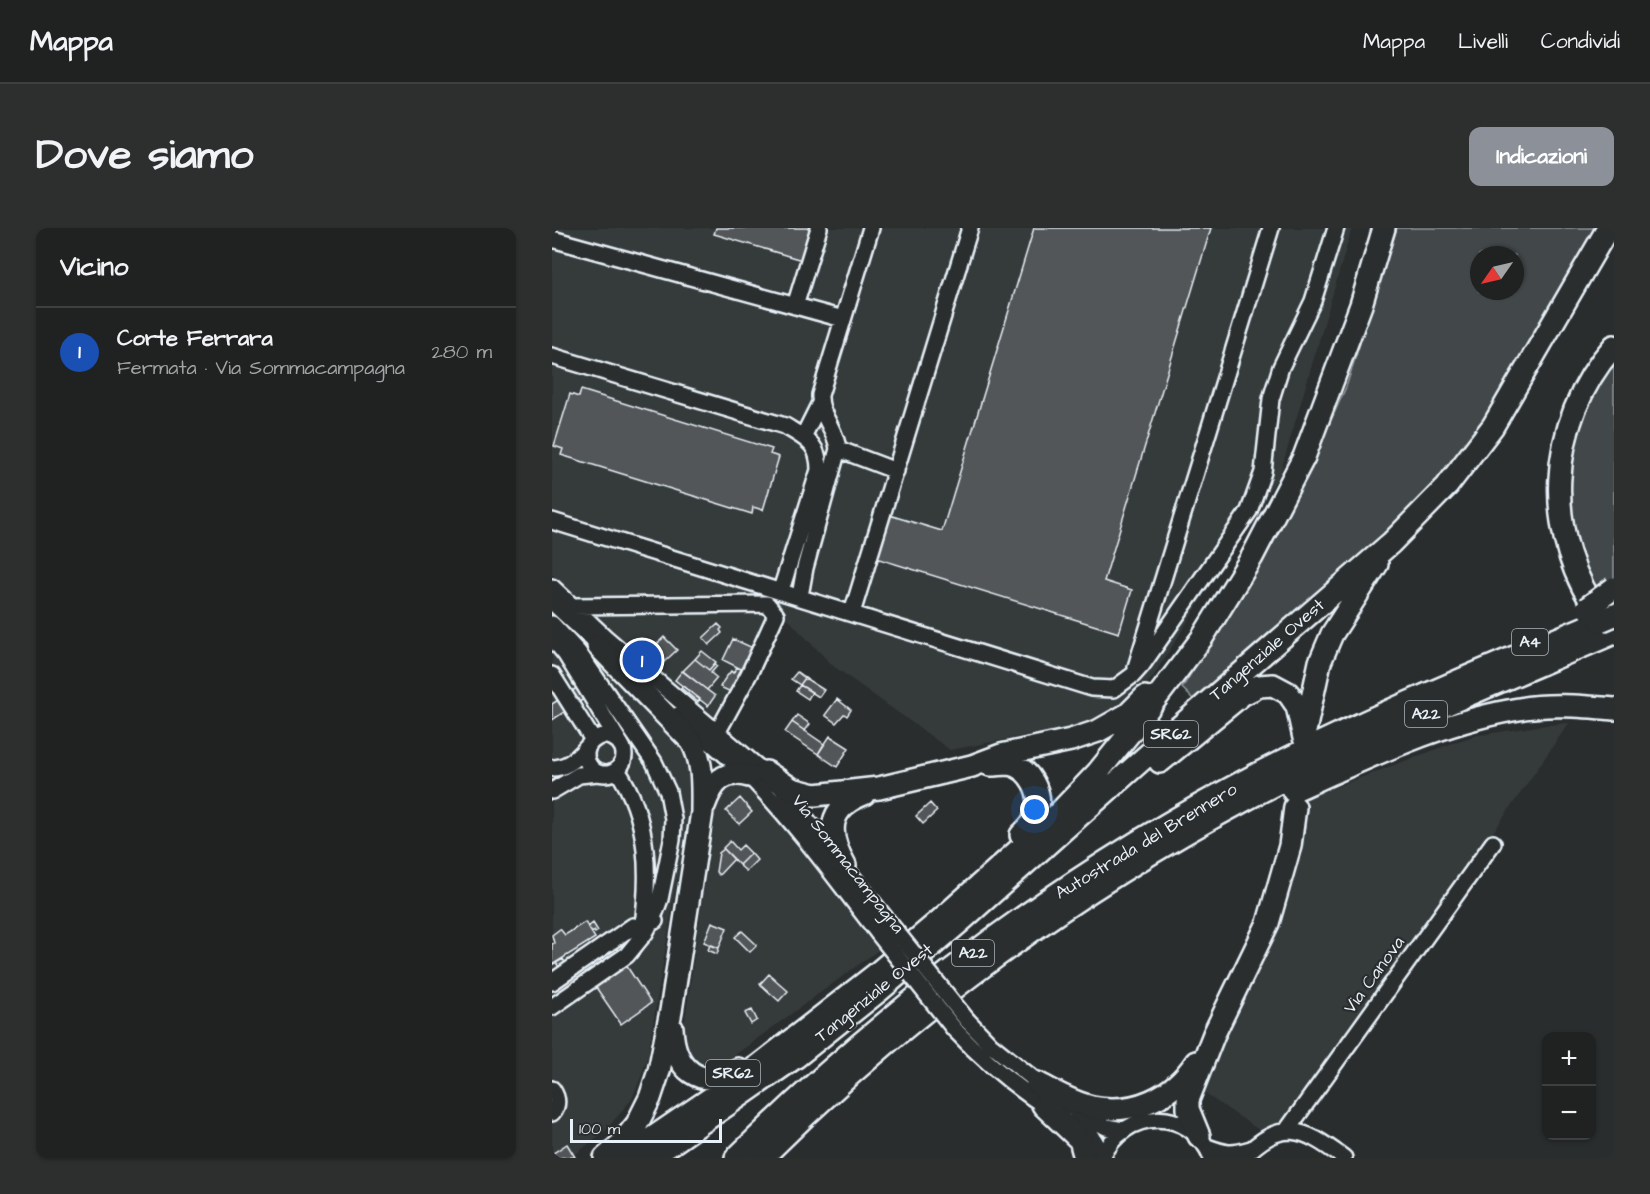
<!DOCTYPE html>
<html lang="it">
<head>
<meta charset="utf-8">
<style>
	:root { --surface:#202222; --page:#2d2f2f; --text:#f1f3f6; --muted:#a2a4a5; --line:#3d3f40; --accent:#8c9099 }
	body { margin:0; font-family:"Architects Daughter",sans-serif; background:var(--page); color:var(--text) }
	.controls { position:absolute; right:18px; bottom:18px; display:grid; overflow:hidden; border-radius:12px; box-shadow:0 2px 4px #0004 }
	.controls button { width:54px; height:54px; display:grid; place-items:center; padding:0; border:0; border-bottom:2px solid var(--line); background:var(--surface); color:var(--text); font:30px sans-serif }
	.compass { position:absolute; left:918px; top:18px; width:54px; height:54px; border-radius:50%; background:var(--surface); box-shadow:0 2px 4px #0004; rotate:236deg }
	.scale { position:absolute; left:18px; bottom:15px; width:152px; box-sizing:border-box; padding-left:6px; border:3px solid #e8f1f8; border-top:0; font-size:16px; line-height:21px; white-space:nowrap; color:#e8f1f8; -webkit-text-stroke:4px #2a2d2e; paint-order:stroke }
	.you { position:absolute; left:483px; top:582px; width:21px; height:21px; margin:-15px; border:4px solid #fff; border-radius:50%; background:#1a73e8; box-shadow:0 0 0 9px #1a73e833 }
	.badge { display:grid; place-items:center; width:39px; height:39px; border-radius:50%; background:var(--accent); color:#fff; font-size:20px; font-weight:700 }
	.pin { position:absolute; translate:-50% -50%; border:3px solid #fff; box-shadow:0 2px 6px #0006 }
	.list { margin:0; padding:0; list-style:none }
	h2 { display:flex; justify-content:space-between; align-items:center; height:78px; margin:0; padding:0 24px; font-size:26px }
	h2 small { font-size:20px; font-weight:400; color:var(--muted) }
	.list li { display:grid; grid-template-columns:39px 1fr auto; gap:18px; align-items:center; box-sizing:border-box; height:90px; padding:0 24px; border-top:2px solid var(--line) }
	.list b { display:block; font-size:22px; white-space:nowrap }
	.list p { margin:0; font-size:20px; white-space:nowrap; color:var(--muted) }
	.list em { font-size:20px; font-style:normal; color:var(--muted) }
	.map { position:relative; flex:none; width:1062px; height:930px; overflow:hidden; border-radius:12px }
	header { display:flex; align-items:center; gap:36px; box-sizing:border-box; height:84px; padding:0 30px; background:var(--surface); border-bottom:2px solid var(--line) }
	header strong { font-size:28px }
	nav { display:flex; gap:33px; margin-inline-start:auto; font-size:21px }
	.intro { display:flex; align-items:center; justify-content:space-between; box-sizing:border-box; height:144px; padding:0 36px }
	h1 { margin:0; font-size:42px }
	.button { padding:15px 27px; border-radius:12px; background:var(--accent); color:#fff; font-size:21px; font-weight:700 }
	main { display:flex; gap:36px; padding:0 36px }
	aside { flex:1; background:var(--surface); border-radius:12px; box-shadow:0 2px 4px #0004 }
	.map>svg:first-child { display:block }
</style>
</head>
<body>
<header>
<strong>Mappa</strong>
<nav><a>Mappa</a><a>Livelli</a><a>Condividi</a></nav>
</header>
<div class="intro"><h1>Dove siamo</h1><a class="button">Indicazioni</a></div>
<main>
<aside>
<h2>Vicino<small></small></h2>
<ul class="list">
<li><span class="badge" style="background:#1a4fb4">1</span><div><b>Corte Ferrara</b><p>Fermata · Via Sommacampagna</p></div><em>280 m</em></li>
</ul>
</aside>
<div class="map">
<svg width="1062" height="930" viewBox="0 0 1062 930">
	<rect width="100%" height="100%" fill="#2a2d2e"/>
	<filter id="ink" filterUnits="userSpaceOnUse"><feTurbulence type="fractalNoise" baseFrequency=".0167" numOctaves="2"/><feDisplacementMap in="SourceGraphic" scale="12" xChannelSelector="R" yChannelSelector="G"/><feConvolveMatrix kernelMatrix="1 2 1 2 8 2 1 2 1" color-interpolation-filters="sRGB"/></filter>
	<g filter="url(#ink)">
		<!-- built -->
		<path fill="#363a3b" d="M0,0H800L728,246L601,449L580,471L559,487L534,496L398,522L280,437L232,387L176,501L45,390L0,346Z
			M0,392L134,523L140,536L142,568L135,597L123,663L96,827L89,849L80,871L54,902L19,930H0Z
			M1017,495L915,642L739,888L710,904L649,863L688,778L726,688L746,617L752,571L906,513L922,508L986,498Z
			M181,554L194,558L205,566L237,602L328,721L176,832L156,838L141,832L135,824L129,801L133,792L166,562Z"/>
		<!-- green -->
		<path fill="#424648" stroke="#959ca0" stroke-width="1.5" fill-rule="evenodd" d="M845,0H1044L935,195L865,280L644,474L630,460L721,315L745,268L794,159ZM927,27H963V63H927Z
			M1062,127V353L1042,367L1015,295L1022,198Z"/>
		<!-- building -->
		<path fill="#535759" stroke="#e8f1f8" stroke-width="1.5" d="M164,0H260L250,32L162,6Z
			M482,0H659L552,353L580,362L567,405L324,330L337,287L390,303Z
			M29,162L220,221L218,226L227,229L211,282L201,279L200,286L9,227L11,221L2,218L18,166L27,169Z
			M166,396L170,400L168,402L170,405L157,417L151,410Z
			M112,409L125,422L112,434L99,422Z
			M181,411L201,420L191,442L171,432Z
			M150,423L164,434L157,442L143,431Z
			M143,431L157,442L163,435L165,438L159,445L165,450L155,462L131,443Z
			M185,439L191,442L179,464L168,459L172,452L179,443L181,445Z
			M130,443L163,468L156,478L123,452Z
			M245,444L253,450L248,457L239,451Z
			M40,450L47,461L0,492V476Z
			M253,450L272,462L267,469L248,457Z
			M248,457L260,464L256,471L244,463Z
			M131,458L148,471L146,474L129,460Z
			M285,471L299,482L295,488L292,486L284,495L273,487Z
			M245,487L258,496L253,503L240,494Z
			M240,494L272,516L266,526L233,504Z
			M278,508L297,520L285,539L266,526Z
			M188,570L200,584L187,596L174,583Z
			M378,575L385,583L371,596L364,588Z
			M178,613L186,622L191,617L199,625L187,637L171,620Z
			M172,621L182,631L167,647L164,644L167,625Z
			M199,625L205,632L194,643L187,637Z
			M33,694L43,710L0,737V716L2,715L0,707L8,701L13,707Z
			M160,694L175,700L167,720L152,714Z
			M41,695L46,703L43,705L42,703L40,705L36,699Z
			M190,703L205,717L198,724L183,709Z
			M158,717L167,720L165,726L156,722Z
			M63,718L68,726L51,737L46,729Z
			M11,731L14,736L8,740L4,735Z
			M74,737L99,775L69,796L43,758Z
			M217,746L236,763L227,773L208,756Z
			M200,782L205,792L199,796L193,785Z
			M15,916L23,929L0,930V926Z"/>
		<g fill="none" stroke-linecap="round" stroke-linejoin="round">
			<!-- minor casing -->
			<g stroke="#e8f1f8" stroke-width="20">
				<path id="minor" d="M0,11L291,91
					M243,78L267,0
					M0,128L233,198C254,211 267,215 267,242L229,362
					M251,209L267,177
					M286,221L344,243
					M0,293L540,460L562,461L581,447L590,437L697,283L711,244L719,171L729,139L761,73L784,0
					M0,359L53,409L228,558L338,696
					M248,368L253,340L286,221C284,201 267,187 268,167L319,0
					M0,374L54,424
					M20,378L215,376L224,387L197,446L165,505
					M300,385L418,0
					M0,396L26,424L102,534L116,564L121,591L120,612L108,671L101,690L93,705L75,727L0,779
					M0,410L14,427L69,517
					M584,439L719,0
					M0,447L41,512
					M126,487C152,510 181,531 205,556C249,602 287,655 326,705
					M34 527a19 19 0 1 1 38 0a19 19 0 1 1-38 0Z
					M0,540C14,540 26,530 35,519
					M65,542C98,590 98,649 90,704
					M0,563L27,547L46,545
					M75,703L103,693
					M0,754L81,698
					M415,792L438,816L493,860
					M403,802C432,833 463,859 499,882
					M0,861C6,870 7,877 0,885
					M514,877L554,899L571,902
					M519,895L540,908L551,928
					M735,902L941,615
					M655,919C674,926 679,927 699,921
					M550,930C572,879 639,878 660,930
					M690,930C730,890 750,899 792,930"/>
			</g>
			<!-- highway casing -->
			<g stroke="#e8f1f8" stroke-width="26">
				<path id="highway" d="M1051,391C989,310 994,194 1062,118
					M46,418L140,514C152,536 150,560 150,584L119,783L107,843L98,870L85,896L68,917L53,930
					M753,503L768,434L780,406L825,336
					M608,534L691,466L707,458L721,457L736,465L745,478L752,510
					M438,537C444,537 451,536 457,536C478,540 491,565 485,584C483,594 476,600 469,607
					M214,544L240,561L263,567L327,560L420,538L449,527L519,512L546,503L576,486L593,469
					M741,563C809,532 887,495 961,482C994,475 1029,478 1062,481
					M152,578C160,556 171,540 197,548
					M293,637C275,605 275,580 312,566
					M120,800C122,841 148,864 186,841
					M485,855C503,864 521,875 540,879C582,887 620,870 644,834
					M491,877L528,912L533,930
					M647,908L636,881V872L662,806L716,695L738,618L743,579
					M71,930L206,838L324,746L387,693L499,593L546,544L581,501L650,410L700,329L752,229L809,77L832,0
					M99,930L244,829L328,762L409,693L618,507L839,315L895,258L941,198L1056,0
					M184,930C339,777 515,645 709,544C819,488 934,441 1048,393
					M210,930C352,788 515,667 693,572C812,508 938,458 1062,405"/>
			</g>
			<!-- minor -->
			<use href="#minor" stroke="#2a2d2e" stroke-width="15"/>
			<!-- highway -->
			<use href="#highway" stroke="#2a2d2e" stroke-width="21"/>
			<!-- minor-bridge casing -->
			<g stroke="#e8f1f8" stroke-width="20" stroke-linecap="butt">
				<path id="minor-bridge" d="M338,696L415,792
					M326,705L403,802"/>
			</g>
			<!-- highway-bridge casing -->
			<g stroke="#e8f1f8" stroke-width="26" stroke-linecap="butt">
				<path id="highway-bridge" d="M1035,380L1062,360
					M1048,393L1062,387"/>
			</g>
			<!-- minor-bridge -->
			<use href="#minor-bridge" stroke="#2a2d2e" stroke-width="15"/>
			<!-- highway-bridge -->
			<use href="#highway-bridge" stroke="#2a2d2e" stroke-width="21"/>
		</g>
	</g>
	<g text-anchor="middle" dominant-baseline="central" stroke-width="4.5" stroke-linejoin="round" paint-order="stroke">
		<!-- shield labels -->
		<g fill="#2a2d2e" stroke="#afb6bb" stroke-width="1.5">
			<rect x="960" y="401" width="36" height="26" rx="4.5"/>
			<rect x="853" y="473" width="42" height="26" rx="4.5"/>
			<rect x="592" y="493" width="54" height="26" rx="4.5"/>
			<rect x="400" y="712" width="42" height="26" rx="4.5"/>
			<rect x="154" y="832" width="54" height="26" rx="4.5"/>
		</g>
		<g font-size="16" font-weight="bold" fill="#e8f1f8">
			<text x="978" y="414">A4</text>
			<text x="874" y="486">A22</text>
			<text x="619" y="506">SR62</text>
			<text x="421" y="725">A22</text>
			<text x="181" y="845">SR62</text>
		</g>
		<!-- street labels -->
		<g font-size="18" fill="#e8f1f8" stroke="#2a2d2e">
			<text transform="translate(715 422) rotate(-41)">Tangenziale Ovest</text>
			<text transform="translate(594 613) rotate(-31)">Autostrada del Brennero</text>
			<text transform="translate(296 636) rotate(52)">Via Sommacampagna</text>
			<text transform="translate(822 747) rotate(-54)">Via Canova</text>
			<text transform="translate(322 765) rotate(-39)">Tangenziale Ovest</text>
		</g>
	</g>
</svg>
<div class="controls">
<button>+</button>
<button>−</button>
</div>
<svg class="compass" viewBox="-18 -18 36 36"><path d="M0-13l5 13h-10z" fill="#e53935"/><path d="M0 13l5-13h-10z" fill="#a2a4a5"/></svg>
<div class="scale">100 m</div>
<div class="you"></div>
<div class="pin badge" style="left:90px;top:432px;background:#1a4fb4">1</div>
</div>
</main>
</body>
</html>
